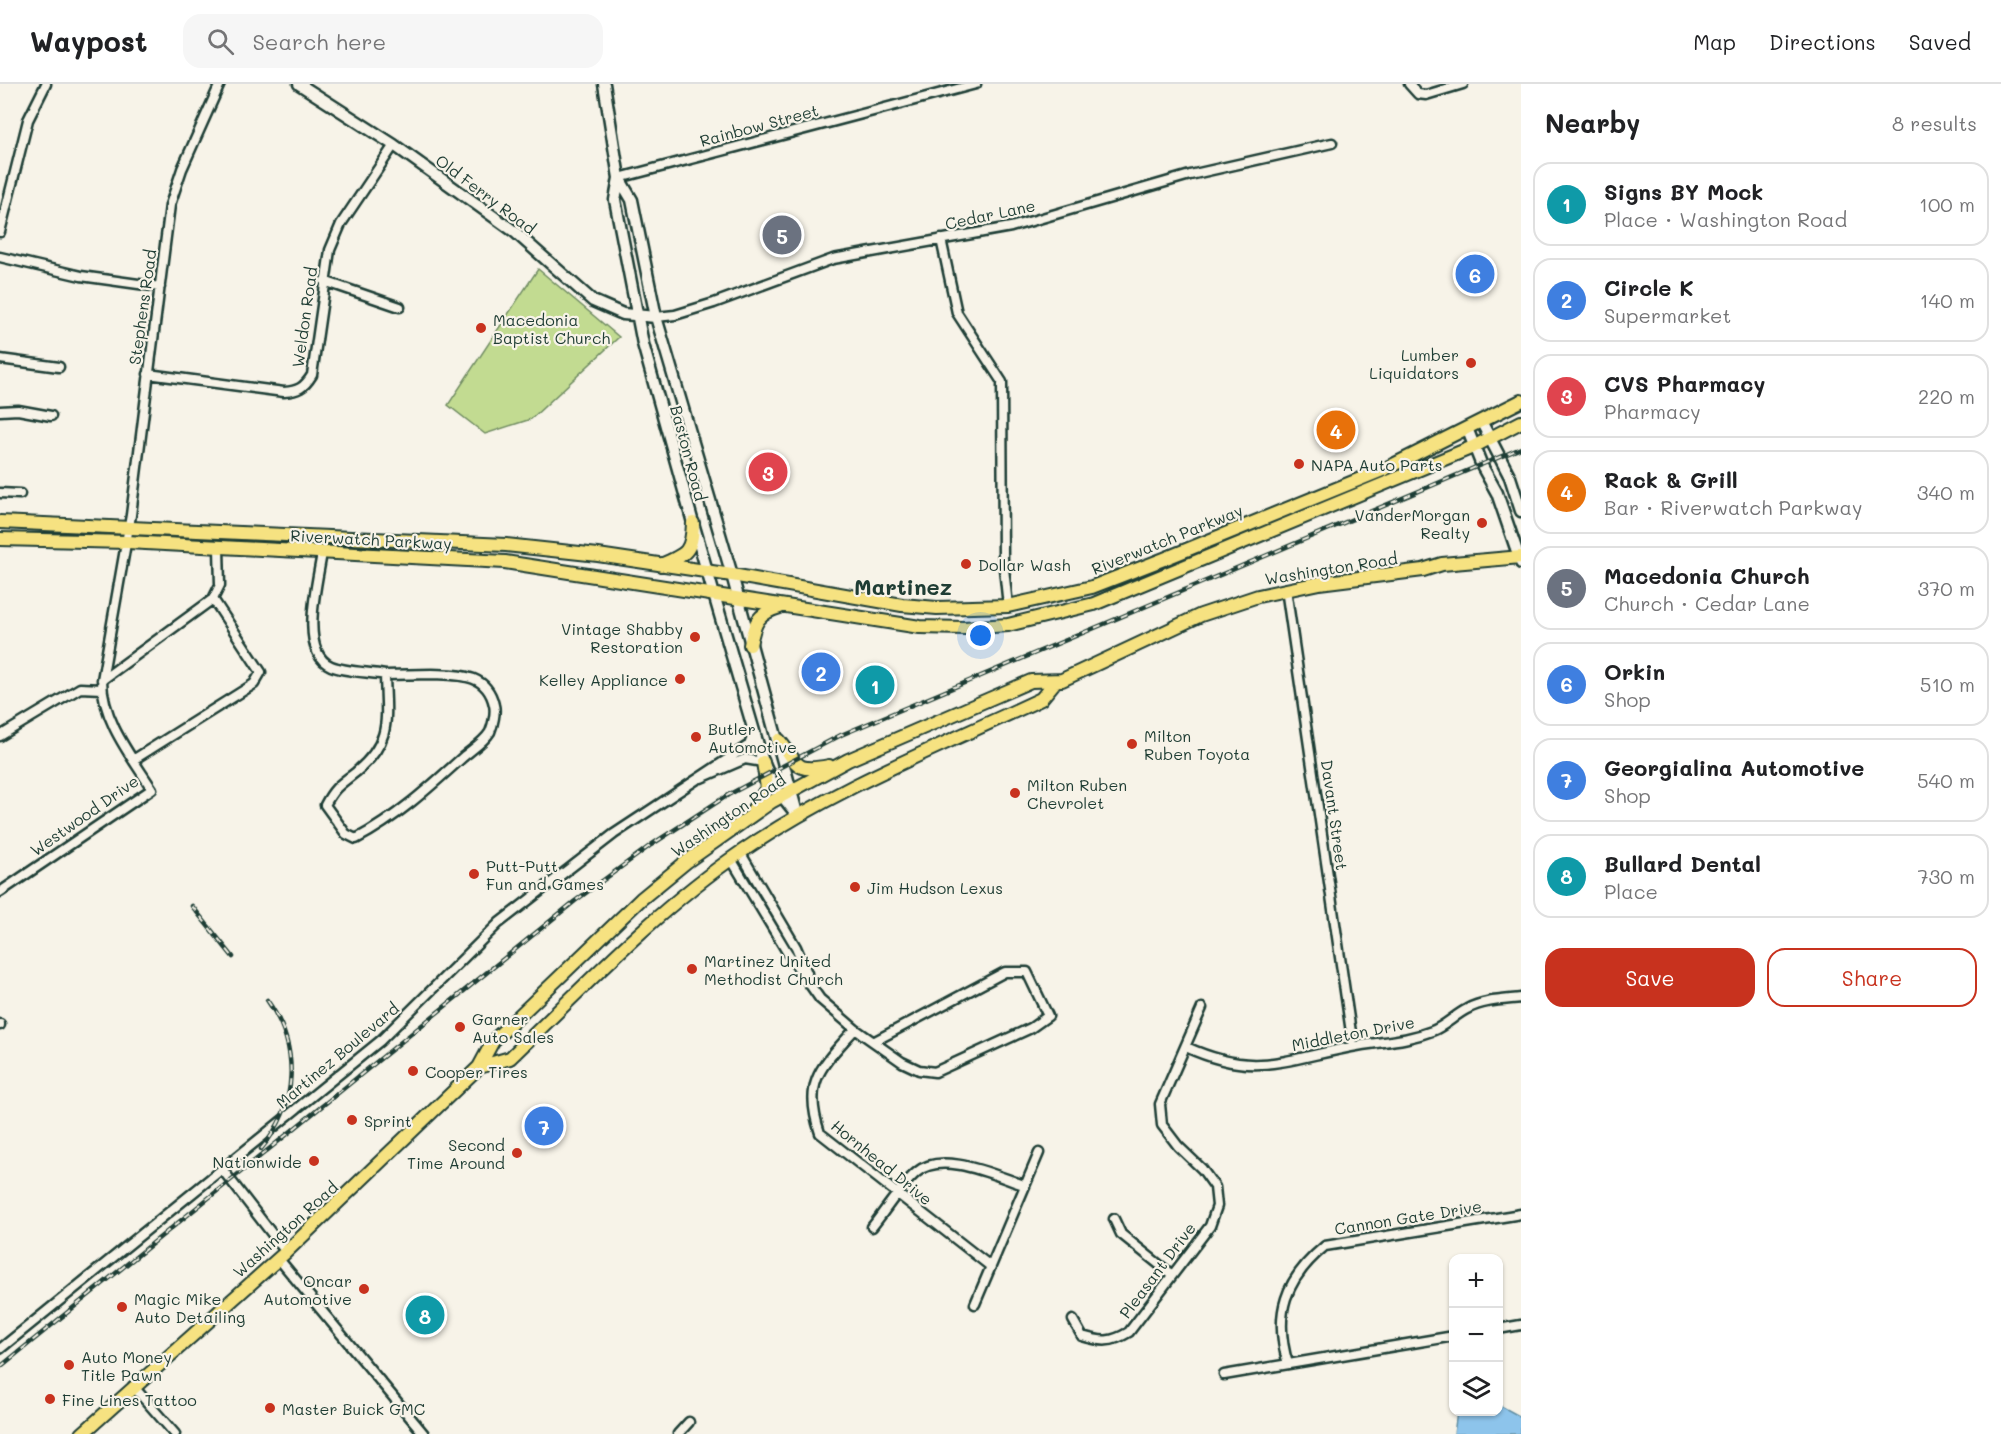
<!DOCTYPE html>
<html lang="en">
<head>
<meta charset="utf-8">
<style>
	:root { --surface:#fff; --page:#f6f6f6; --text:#202124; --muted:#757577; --line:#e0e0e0; --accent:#c8321e }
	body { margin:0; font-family:Mali,sans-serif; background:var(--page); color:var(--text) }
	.controls { position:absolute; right:18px; bottom:18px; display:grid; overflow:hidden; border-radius:12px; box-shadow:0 2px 4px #0004 }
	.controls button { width:54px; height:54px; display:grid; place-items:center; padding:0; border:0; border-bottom:2px solid var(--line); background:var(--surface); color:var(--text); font:30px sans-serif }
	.you { position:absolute; left:981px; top:552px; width:21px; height:21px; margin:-15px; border:4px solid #fff; border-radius:50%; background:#1a73e8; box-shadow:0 0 0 9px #1a73e833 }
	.badge { display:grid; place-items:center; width:39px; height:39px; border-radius:50%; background:var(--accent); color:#fff; font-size:20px; font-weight:700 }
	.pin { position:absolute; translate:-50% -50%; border:3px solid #fff; box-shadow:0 2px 6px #0006 }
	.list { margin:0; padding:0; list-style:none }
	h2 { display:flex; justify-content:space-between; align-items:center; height:78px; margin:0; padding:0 24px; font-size:26px }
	h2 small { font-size:20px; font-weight:400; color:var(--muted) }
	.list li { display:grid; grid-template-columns:39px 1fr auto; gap:18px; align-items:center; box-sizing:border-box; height:84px; margin:0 12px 12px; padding:0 12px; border:2px solid var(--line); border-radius:18px }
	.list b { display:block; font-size:22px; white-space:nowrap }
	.list p { margin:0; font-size:20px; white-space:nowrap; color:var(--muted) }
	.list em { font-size:20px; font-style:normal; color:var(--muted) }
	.actions { display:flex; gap:12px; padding:18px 24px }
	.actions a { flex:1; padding:14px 0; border:2px solid var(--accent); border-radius:18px; text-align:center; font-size:21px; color:var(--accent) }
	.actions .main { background:var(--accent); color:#fff }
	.icon { flex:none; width:33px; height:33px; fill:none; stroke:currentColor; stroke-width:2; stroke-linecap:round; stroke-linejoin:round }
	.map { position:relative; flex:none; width:1521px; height:1350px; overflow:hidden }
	header { display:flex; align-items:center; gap:36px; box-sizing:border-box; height:84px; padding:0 30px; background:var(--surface); border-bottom:2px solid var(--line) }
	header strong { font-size:28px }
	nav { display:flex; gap:33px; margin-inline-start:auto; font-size:21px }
	.search { width:420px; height:54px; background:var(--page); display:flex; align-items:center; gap:15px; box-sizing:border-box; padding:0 21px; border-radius:18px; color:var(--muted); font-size:22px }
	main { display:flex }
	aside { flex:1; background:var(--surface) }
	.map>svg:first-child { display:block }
</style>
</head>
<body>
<header>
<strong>Waypost</strong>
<div class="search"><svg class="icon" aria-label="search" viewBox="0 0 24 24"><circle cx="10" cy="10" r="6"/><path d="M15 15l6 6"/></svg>Search here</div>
<nav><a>Map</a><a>Directions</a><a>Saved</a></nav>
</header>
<main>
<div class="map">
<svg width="1521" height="1350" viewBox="0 0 1521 1350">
	<rect width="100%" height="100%" fill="#f7f3e8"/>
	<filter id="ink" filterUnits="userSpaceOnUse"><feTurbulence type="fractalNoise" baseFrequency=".0167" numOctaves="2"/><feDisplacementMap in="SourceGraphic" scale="12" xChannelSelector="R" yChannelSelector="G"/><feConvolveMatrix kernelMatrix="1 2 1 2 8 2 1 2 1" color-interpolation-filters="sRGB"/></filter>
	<g filter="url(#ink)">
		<!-- green -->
		<path fill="#c2db91" stroke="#708c62" stroke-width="1.5" d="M538,185L619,253L531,335L485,350L448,321Z"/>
		<!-- water -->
		<path fill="#8dc4eb" stroke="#618ea2" stroke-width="1.5" d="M1499,1321L1521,1333V1350H1454L1457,1328H1498Z"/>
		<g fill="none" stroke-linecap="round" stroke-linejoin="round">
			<!-- street casing -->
			<g stroke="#1f3d34" stroke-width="13">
				<path id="street" d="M1409,0L1418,10L1426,11L1463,0
					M619,94L976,0
					M0,148L28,36L46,0
					M941,155L957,229L1002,298L1003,475L1008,522
					M0,173L81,192L160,203
					M324,197L400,223
					M656,233L675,231L714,219L833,175L1011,143L1190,91L1332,59
					M0,275L59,283
					M148,290L284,308C298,307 304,304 312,291L330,166L341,140L394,61
					M0,327L18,326L51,332
					M0,409L20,410
					M322,469C318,496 298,568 331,582C346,588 369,588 385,591
					M1286,505L1353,962
					M432,590C459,591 487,589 494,621C496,628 493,641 490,648C484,658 471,666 463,673C430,703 396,734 356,755L346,750L325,721C335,702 341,700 356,688C393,657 386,635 385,591Z
					M102,596L213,515L220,501L219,464
					M0,652L80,604L102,605
					M133,676L254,600L261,588L213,515
					M701,694L745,675L763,678
					M740,768L796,863L807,889
					M731,775L787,868L820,915L855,945L902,978L919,986L935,988L1031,944L1048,932L1027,888H1005L875,957
					M0,808L152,705C131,672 102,636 102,596L131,431L170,121L182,85L220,0
					M0,940V941
					M855,945C822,982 802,997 820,1049L990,1182
					M1186,963C1254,994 1283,976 1351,963C1381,957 1403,958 1432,947C1445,942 1455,931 1467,925C1484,916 1503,916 1521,914
					M222,1085L286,1168
					M1114,1135L1121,1150L1171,1190
					M872,1143C886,1126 900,1102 917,1088C942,1066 996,1092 1024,1101
					M278,1174L424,1350
					M975,1220L1039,1069
					M1073,1236L1082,1252C1102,1258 1111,1259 1129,1248L1210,1142L1217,1122L1215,1103L1202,1085L1178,1062L1162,1041L1160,1020L1202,924
					M1498,1245L1521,1241
					M0,1265L380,957L499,839L614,750L749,661L754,649
					M1288,1280C1273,1230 1285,1195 1325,1162L1521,1130
					M1224,1291L1454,1252
					M133,1302L175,1350
					M678,1350L689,1338"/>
			</g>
			<!-- secondary casing -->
			<g stroke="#1f3d34" stroke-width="15">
				<path id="secondary" d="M299,0L394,61L515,148L593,217L623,230L656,233
					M604,0L619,94L615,116L643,260L693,439L763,678L774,702L798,732
					M619,94L632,116L656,233L732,491L797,729
					M1481,337L1510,393L1521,427
					M1467,344L1482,382L1497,409L1521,479"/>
			</g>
			<!-- primary casing -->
			<g stroke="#1f3d34" stroke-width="16">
				<path id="primary" d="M0,438L506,461L598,471L732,491L902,521L937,524L1008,522L1092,503L1164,475L1385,385L1521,317
					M0,455L127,458L505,478L920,543L964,544L1008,541L1094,520L1473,363L1521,338
					M661,481C687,470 692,468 693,439
					M750,561C754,539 758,529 780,523
					M779,656C799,680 793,689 829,682
					M753,726L767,704L763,678
					M479,983L510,974C584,903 656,826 741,768C834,704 939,663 1041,615L1055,598
					M82,1350L286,1168L479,983L493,957L641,815L686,778L771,718L848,676L1031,597L1062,596L1201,531L1258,512L1319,499L1423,486L1442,480L1521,473"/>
			</g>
			<!-- street -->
			<use href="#street" stroke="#f7f3e8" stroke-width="8"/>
			<!-- secondary -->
			<use href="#secondary" stroke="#f7f3e8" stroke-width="10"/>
			<!-- primary -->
			<use href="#primary" stroke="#f6e281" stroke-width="12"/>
			<!-- rail casing -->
			<g stroke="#1f3d34" stroke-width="4.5">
				<path id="rail" d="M192,822L233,873
					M261,1065C299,1021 300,962 267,916
					M0,1283L575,817L651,761L728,711L841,651L1521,364"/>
			</g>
			<!-- rail -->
			<use href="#rail" stroke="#f7f3e8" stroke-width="2" stroke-dasharray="7" stroke-linecap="butt"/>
		</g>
	</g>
	<!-- markers -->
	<g fill="#c8321e" stroke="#f7f3e8" stroke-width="2">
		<circle cx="481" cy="244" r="6"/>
		<circle cx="1471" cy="279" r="6"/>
		<circle cx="1299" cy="380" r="6"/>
		<circle cx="1482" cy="439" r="6"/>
		<circle cx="966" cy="480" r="6"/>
		<circle cx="695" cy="553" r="6"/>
		<circle cx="680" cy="595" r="6"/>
		<circle cx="696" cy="653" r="6"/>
		<circle cx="1132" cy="660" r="6"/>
		<circle cx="1015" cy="709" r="6"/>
		<circle cx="474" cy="790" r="6"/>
		<circle cx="855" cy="803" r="6"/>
		<circle cx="692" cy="885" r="6"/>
		<circle cx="460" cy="943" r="6"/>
		<circle cx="413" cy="987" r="6"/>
		<circle cx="352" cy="1036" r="6"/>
		<circle cx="517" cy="1069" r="6"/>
		<circle cx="314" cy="1077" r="6"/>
		<circle cx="364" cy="1205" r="6"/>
		<circle cx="122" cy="1223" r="6"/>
		<circle cx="69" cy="1281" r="6"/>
		<circle cx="50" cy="1315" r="6"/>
		<circle cx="270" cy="1324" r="6"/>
	</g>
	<g text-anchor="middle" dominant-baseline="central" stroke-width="4.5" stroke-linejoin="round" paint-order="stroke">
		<!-- street labels -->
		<g font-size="16" fill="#1f3d34" stroke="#f7f3e8">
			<text transform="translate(759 41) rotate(-15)">Rainbow Street</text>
			<text transform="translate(486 110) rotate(37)">Old Ferry Road</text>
			<text transform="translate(990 130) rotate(-12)">Cedar Lane</text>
			<text transform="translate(142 223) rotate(-82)">Stephens Road</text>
			<text transform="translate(304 233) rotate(-82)">Weldon Road</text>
			<text transform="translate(689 369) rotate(75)">Baston Road</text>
			<text transform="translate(371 455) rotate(3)">Riverwatch Parkway</text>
			<text transform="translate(1167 455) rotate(-22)">Riverwatch Parkway</text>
			<text transform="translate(1331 484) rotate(-9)">Washington Road</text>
			<text transform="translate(84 731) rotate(-35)">Westwood Drive</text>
			<text transform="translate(728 731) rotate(-34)">Washington Road</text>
			<text transform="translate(1335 731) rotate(82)">Davant Street</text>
			<text transform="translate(1353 949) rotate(-11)">Middleton Drive</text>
			<text transform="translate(337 971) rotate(-40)">Martinez Boulevard</text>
			<text transform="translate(882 1078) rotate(39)">Hornhead Drive</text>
			<text transform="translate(1408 1133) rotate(-9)">Cannon Gate Drive</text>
			<text transform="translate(285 1145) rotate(-42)">Washington Road</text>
			<text transform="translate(1157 1186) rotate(-53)">Pleasant Drive</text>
		</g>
		<!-- poi labels -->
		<g font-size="16" fill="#1f3d34" stroke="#f7f3e8" text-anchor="start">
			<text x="493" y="235">Macedonia<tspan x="493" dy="18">Baptist Church</tspan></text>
			<text x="1459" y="270" text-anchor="end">Lumber<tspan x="1459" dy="18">Liquidators</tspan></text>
			<text x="1311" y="380">NAPA Auto Parts</text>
			<text x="1470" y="430" text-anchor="end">VanderMorgan<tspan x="1470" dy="18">Realty</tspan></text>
			<text x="978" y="480">Dollar Wash</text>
			<text x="683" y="544" text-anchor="end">Vintage Shabby<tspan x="683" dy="18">Restoration</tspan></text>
			<text x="668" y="595" text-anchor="end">Kelley Appliance</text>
			<text x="708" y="644">Butler<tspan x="708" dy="18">Automotive</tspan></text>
			<text x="1144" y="651">Milton<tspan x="1144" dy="18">Ruben Toyota</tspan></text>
			<text x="1027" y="700">Milton Ruben<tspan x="1027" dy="18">Chevrolet</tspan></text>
			<text x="486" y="781">Putt-Putt<tspan x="486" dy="18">Fun and Games</tspan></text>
			<text x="867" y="803">Jim Hudson Lexus</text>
			<text x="704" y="876">Martinez United<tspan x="704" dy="18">Methodist Church</tspan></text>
			<text x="472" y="934">Garner<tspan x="472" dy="18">Auto Sales</tspan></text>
			<text x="425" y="987">Cooper Tires</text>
			<text x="364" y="1036">Sprint</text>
			<text x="505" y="1060" text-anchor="end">Second<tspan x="505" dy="18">Time Around</tspan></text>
			<text x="302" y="1077" text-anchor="end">Nationwide</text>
			<text x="352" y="1196" text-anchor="end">Oncar<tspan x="352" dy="18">Automotive</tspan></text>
			<text x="134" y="1214">Magic Mike<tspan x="134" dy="18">Auto Detailing</tspan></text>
			<text x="81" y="1272">Auto Money<tspan x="81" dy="18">Title Pawn</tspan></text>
			<text x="62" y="1315">Fine Lines Tattoo</text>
			<text x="282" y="1324">Master Buick GMC</text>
		</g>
		<!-- district labels -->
		<g font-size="22" font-weight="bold" fill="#1f3d34" stroke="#f7f3e8">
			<text x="903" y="502">Martinez</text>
		</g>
	</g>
</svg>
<div class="controls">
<button>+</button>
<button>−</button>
<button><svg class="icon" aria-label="layers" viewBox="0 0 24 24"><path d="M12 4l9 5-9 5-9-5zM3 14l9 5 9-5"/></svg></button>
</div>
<div class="you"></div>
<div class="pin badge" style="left:875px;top:601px;background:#0f9aa8">1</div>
<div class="pin badge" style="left:821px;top:588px;background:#3f7fe0">2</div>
<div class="pin badge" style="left:768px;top:388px;background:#e0444e">3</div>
<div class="pin badge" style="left:1336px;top:346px;background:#e8710a">4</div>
<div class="pin badge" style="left:782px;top:151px;background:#6b7280">5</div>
<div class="pin badge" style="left:1475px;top:190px;background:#3f7fe0">6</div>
<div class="pin badge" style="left:544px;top:1042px;background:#3f7fe0">7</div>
<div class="pin badge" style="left:425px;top:1231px;background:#0f9aa8">8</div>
</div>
<aside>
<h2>Nearby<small>8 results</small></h2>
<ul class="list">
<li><span class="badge" style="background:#0f9aa8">1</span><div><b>Signs BY Mock</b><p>Place · Washington Road</p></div><em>100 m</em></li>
<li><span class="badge" style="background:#3f7fe0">2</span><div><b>Circle K</b><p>Supermarket</p></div><em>140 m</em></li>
<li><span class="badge" style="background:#e0444e">3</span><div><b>CVS Pharmacy</b><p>Pharmacy</p></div><em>220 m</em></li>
<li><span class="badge" style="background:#e8710a">4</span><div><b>Rack &amp; Grill</b><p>Bar · Riverwatch Parkway</p></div><em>340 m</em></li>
<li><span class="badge" style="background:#6b7280">5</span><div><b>Macedonia Church</b><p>Church · Cedar Lane</p></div><em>370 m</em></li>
<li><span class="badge" style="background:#3f7fe0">6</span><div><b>Orkin</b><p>Shop</p></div><em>510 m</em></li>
<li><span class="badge" style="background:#3f7fe0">7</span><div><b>Georgialina Automotive</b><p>Shop</p></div><em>540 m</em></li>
<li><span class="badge" style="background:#0f9aa8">8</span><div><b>Bullard Dental</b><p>Place</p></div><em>730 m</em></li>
</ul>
<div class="actions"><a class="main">Save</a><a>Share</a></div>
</aside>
</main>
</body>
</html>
